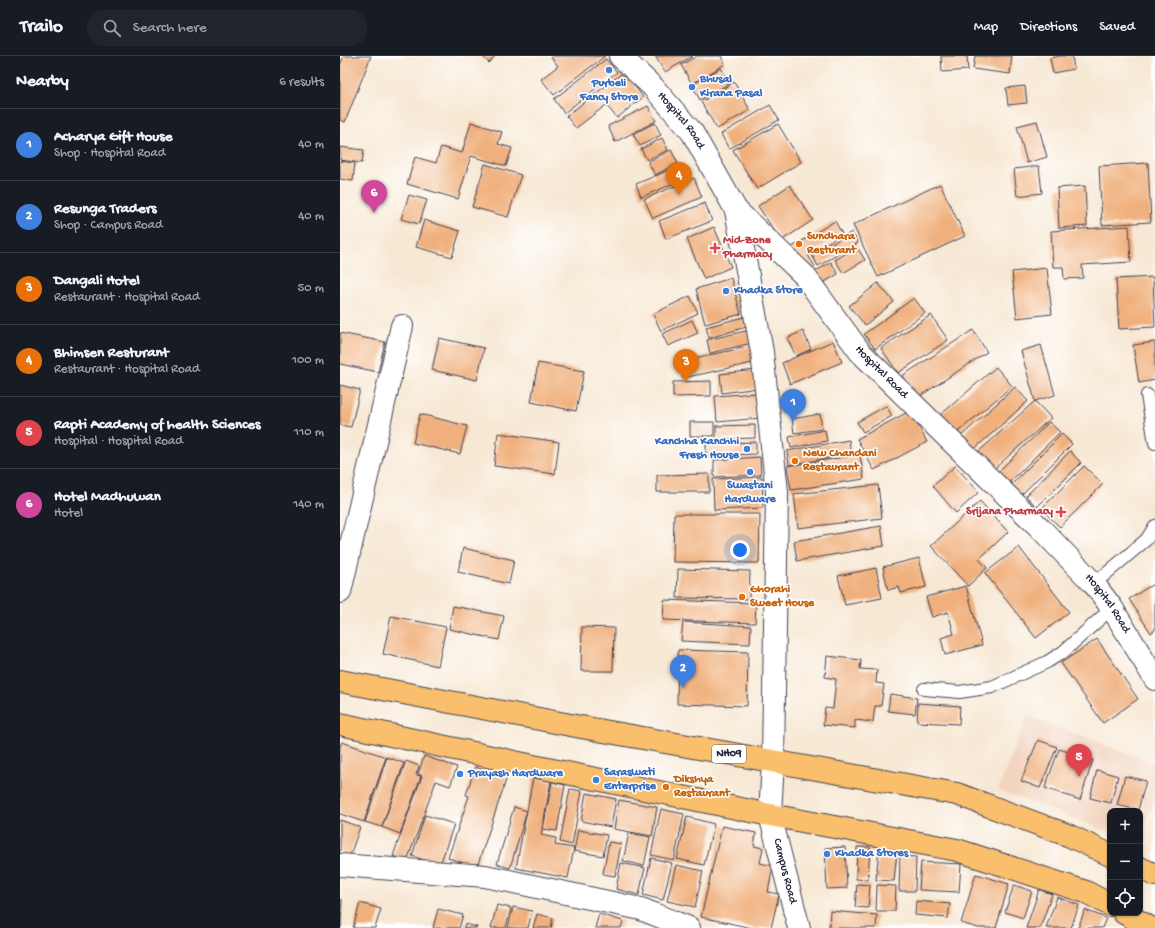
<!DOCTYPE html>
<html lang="en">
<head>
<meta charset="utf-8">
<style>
	:root { --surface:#171b24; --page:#20242c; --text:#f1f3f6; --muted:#9ea1a6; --line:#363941; --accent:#8c9099 }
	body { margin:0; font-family:"Gochi Hand",sans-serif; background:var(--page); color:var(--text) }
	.controls { position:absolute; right:12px; bottom:12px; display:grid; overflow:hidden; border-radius:8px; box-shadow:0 1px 3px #0004 }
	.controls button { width:36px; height:36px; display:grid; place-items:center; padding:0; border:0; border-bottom:1px solid var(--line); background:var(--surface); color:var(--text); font:20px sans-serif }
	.you { position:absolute; left:400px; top:494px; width:14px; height:14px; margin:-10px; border:3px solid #fff; border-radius:50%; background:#1a73e8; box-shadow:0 0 0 6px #1a73e833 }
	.badge { display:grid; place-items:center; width:26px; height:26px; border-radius:50%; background:var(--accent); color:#fff; font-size:13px; font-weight:700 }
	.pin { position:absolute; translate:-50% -33px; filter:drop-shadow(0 1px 2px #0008) }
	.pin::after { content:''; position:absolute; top:21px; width:14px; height:12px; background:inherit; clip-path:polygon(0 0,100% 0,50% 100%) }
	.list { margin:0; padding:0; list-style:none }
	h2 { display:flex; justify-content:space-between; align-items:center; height:52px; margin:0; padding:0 16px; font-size:17px }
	h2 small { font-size:13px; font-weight:400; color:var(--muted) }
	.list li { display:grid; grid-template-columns:26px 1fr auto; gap:12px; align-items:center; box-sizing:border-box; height:72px; padding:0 16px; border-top:1px solid var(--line) }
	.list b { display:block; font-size:15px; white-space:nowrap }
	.list p { margin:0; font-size:13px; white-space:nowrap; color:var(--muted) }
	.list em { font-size:13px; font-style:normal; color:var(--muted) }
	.icon { flex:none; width:22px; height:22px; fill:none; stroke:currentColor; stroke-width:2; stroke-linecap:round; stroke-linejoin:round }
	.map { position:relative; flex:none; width:815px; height:872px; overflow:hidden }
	header { display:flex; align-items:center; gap:24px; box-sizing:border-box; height:56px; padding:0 20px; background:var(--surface); border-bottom:1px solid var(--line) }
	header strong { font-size:19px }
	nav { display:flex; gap:22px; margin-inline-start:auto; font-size:14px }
	.search { width:280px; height:36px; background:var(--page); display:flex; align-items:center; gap:10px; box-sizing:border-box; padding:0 14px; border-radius:16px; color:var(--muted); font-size:15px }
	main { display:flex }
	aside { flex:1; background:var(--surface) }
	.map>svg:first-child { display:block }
</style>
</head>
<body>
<header>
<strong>Trailo</strong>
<div class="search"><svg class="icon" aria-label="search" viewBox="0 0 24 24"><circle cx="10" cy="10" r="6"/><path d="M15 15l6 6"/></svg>Search here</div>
<nav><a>Map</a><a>Directions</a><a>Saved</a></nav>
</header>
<main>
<aside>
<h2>Nearby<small>6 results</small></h2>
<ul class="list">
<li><span class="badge" style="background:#3f7fe0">1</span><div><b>Acharya Gift House</b><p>Shop · Hospital Road</p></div><em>40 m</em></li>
<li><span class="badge" style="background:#3f7fe0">2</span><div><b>Resunga Traders</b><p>Shop · Campus Road</p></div><em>40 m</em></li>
<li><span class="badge" style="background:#e8710a">3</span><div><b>Dangali Hotel</b><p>Restaurant · Hospital Road</p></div><em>50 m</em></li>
<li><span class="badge" style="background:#e8710a">4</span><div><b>Bhimsen Resturant</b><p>Restaurant · Hospital Road</p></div><em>100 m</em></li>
<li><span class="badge" style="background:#e0444e">5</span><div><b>Rapti Academy of health Sciences</b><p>Hospital · Hospital Road</p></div><em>110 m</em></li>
<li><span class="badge" style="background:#d1479c">6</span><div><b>Hotel Madhuwan</b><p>Hotel</p></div><em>140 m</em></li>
</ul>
</aside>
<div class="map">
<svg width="815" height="872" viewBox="0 0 815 872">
	<rect width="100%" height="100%" fill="#fff"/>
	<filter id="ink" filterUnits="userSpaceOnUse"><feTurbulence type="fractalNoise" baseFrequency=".025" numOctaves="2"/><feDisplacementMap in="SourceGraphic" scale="8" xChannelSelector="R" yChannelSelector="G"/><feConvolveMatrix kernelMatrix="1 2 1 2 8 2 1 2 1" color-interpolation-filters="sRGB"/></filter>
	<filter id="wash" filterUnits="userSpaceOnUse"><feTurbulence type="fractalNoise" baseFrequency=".012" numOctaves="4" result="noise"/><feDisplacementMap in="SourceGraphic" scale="16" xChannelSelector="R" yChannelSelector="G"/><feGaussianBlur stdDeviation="0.9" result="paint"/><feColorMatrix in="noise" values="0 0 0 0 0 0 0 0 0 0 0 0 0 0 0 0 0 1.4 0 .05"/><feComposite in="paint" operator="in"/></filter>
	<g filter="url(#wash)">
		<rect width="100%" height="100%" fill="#f7e8d4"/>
		<!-- built -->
		<path fill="#f3d4bf" d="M687,660L815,708V743L800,782V755H770V776L658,734Z"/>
		<g id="blocks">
			<!-- building -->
			<path fill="#f0b07d" d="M4,0H31L5,66L0,64V9Z
				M142,0H155L149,7Z
				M212,0H265L214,39L201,23L218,10L211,1Z
				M315,0H353L325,16Z
				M357,0H381L385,8L352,28L341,9Z
				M601,0H627L628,14L602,16Z
				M635,0H672L670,18L633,13Z
				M720,0H732L734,13L713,17L710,2Z
				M266,3L277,16L224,57L214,43Z
				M381,12L390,27L360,44L352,29Z
				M284,16L303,41L277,62L266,49L236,72L226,60Z
				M394,26L410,54L377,73L361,46Z
				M685,30L687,47L668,49L666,32Z
				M430,49L439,64L389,93L381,78Z
				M308,50L316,65L275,86L268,70Z
				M697,65L707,101L687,107L677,70Z
				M131,66L162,76L158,88L172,92L166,110L131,100L118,143L67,128L75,101L96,107L101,91L122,97Z
				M315,67L321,79L300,90L293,78Z
				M438,68L461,106L417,133L393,94Z
				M322,82L328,94L307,104L301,93Z
				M0,91L24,94L22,107L0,104Z
				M331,94L338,107L315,119L308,106Z
				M0,105L15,107L13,125L0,123Z
				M808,107L811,166L762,169L759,110Z
				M145,108L181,119L168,161L132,151Z
				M699,110L702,137L677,140L674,113Z
				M334,112L340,125L301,141L296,128Z
				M354,122L362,141L313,162L304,143Z
				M600,128L625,180L538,221L513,169Z
				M450,129L473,164L441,185L418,150Z
				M745,130L747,170L719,172L717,132Z
				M69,139L87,144L79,168L61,163Z
				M365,147L372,165L326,183L319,165Z
				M84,164L120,175L112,201L76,191Z
				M495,165L502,178L468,199L475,211L464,217L449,193Z
				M789,170L791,206L742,209L743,222L724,223L723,211H713L711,175Z
				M374,171L391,211L364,223L347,183Z
				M512,176L518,187L478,210L472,199Z
				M517,191L525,204L503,217L495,204Z
				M491,206L498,218L478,230L471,218Z
				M707,212L712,258L677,262L672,216Z
				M813,221L815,271L779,273L776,223Z
				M391,222L401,258L365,268L356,233Z
				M538,227L554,246L525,269L509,250Z
				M350,240L358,257L321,275L313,258Z
				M574,242L585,257L535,293L524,278Z
				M591,259L608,284L558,317L541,292Z
				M404,261L406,271L369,282L366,271Z
				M352,264L358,277L328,290L322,278Z
				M410,274L412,287L370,297L367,284Z
				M633,274L647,296L577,342L562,320Z
				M463,275L471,293L456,300L447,282Z
				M0,277L45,286L38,316L0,308Z
				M99,282L144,292L137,324L92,314Z
				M493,285L502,306L450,328L442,307Z
				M815,286V324L799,327L793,289Z
				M701,289L715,339L695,345L681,295Z
				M413,290L417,306L343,322L339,305Z
				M198,307L244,315L236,355L191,346Z
				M656,311L672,330L614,379L598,361Z
				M416,314L418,332L382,337L380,318Z
				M371,325V340L333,341V326Z
				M0,329L20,334L11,371L0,369Z
				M675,331L688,345L631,396L619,382Z
				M418,337L421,362L377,366L375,340Z
				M695,345L711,362L653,414L637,397Z
				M546,350L552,360L523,376L517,366Z
				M570,355L587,386L534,414L517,383Z
				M80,358L127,370L120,398L73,387Z
				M480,358L482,373L454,377L452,363Z
				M350,366H374V380H350Z
				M709,366L720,376L668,428L657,417Z
				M415,369V382L376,383V370Z
				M485,374L487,385L451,392L449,381Z
				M158,377L219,386L215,418L154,410Z
				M722,378L732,388L681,439L671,429Z
				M509,384L511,398L449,409L447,395Z
				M416,386V398L366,400V388Z
				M730,395L741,407L697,451L686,440Z
				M520,399L524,423L451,434L447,410Z
				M420,401L421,419L374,421V404Z
				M615,410L639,436L616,457L593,430Z
				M744,410L763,428L720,471L701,453Z
				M369,418V436H317V419Z
				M422,421L423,452L374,454L373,423Z
				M538,429L542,462L458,472L454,438Z
				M640,445L668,476L639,503L647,512L628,530L591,490Z
				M334,458H420L419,507L333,506Z
				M541,470L544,490L457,505L454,485Z
				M679,491L729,556L696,582L645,517Z
				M123,492L174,504L169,528L118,516Z
				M579,502L586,531L561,537L559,531L548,534L543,511Z
				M536,512L542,542L505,549L498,520Z
				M338,513L410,515L409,543L337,542Z
				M815,527V574L811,577L789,543Z
				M626,530L642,589L605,599L601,582L614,578L608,556L592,561L586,541Z
				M324,544L416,547L415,567L323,564Z
				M113,550L164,560L159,584L109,573Z
				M51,560L106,571L98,610L43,598Z
				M343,566L411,570L410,588L341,585Z
				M242,571L274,572L273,615H241Z
				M757,583L798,643L763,667L721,607Z
				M338,594L408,596L407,650L337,648Z
				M487,600L521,604L520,613L537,614L536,627L544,628L541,650H535L533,666L515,664V672L483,669L485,652L493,653L496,623L485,621Z
				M550,638L577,642L575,658L548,655Z
				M578,647L620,650L619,668L577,666Z
				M698,684L717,691L700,732L681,725Z
				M2,686L46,701L24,766L0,758V691Z
				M719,693L753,704L740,744L705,732Z
				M84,700L117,711L110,730L96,725L67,805L53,800L82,720L78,718Z
				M47,701L64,707L42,771L25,766Z
				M66,705L79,710L76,719L81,720L60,778L42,771Z
				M135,711L167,721L137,811L108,802L129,740L126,739Z
				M757,714L778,720L771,747L750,742Z
				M785,720L806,725L798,754L777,749Z
				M193,722L211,725L201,779L216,782L215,789L234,792L228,822L176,812Z
				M212,726L225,729L217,775L203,773Z
				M230,733L242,735L232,789L220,786Z
				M246,737L276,743L271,771L241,765Z
				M279,744L317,751L312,780L274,773Z
				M174,751L187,755L170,812L157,808Z
				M321,753L344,758L334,804L311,799Z
				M85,759L114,768L100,809L72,800Z
				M347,761L374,768L364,809L337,803Z
				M0,764L20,771L8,805L0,802Z
				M382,770L416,777L414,790L423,792L420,807L433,810L428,836L439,838L431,872H412L361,861Z
				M238,774L267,779L263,800L234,795Z
				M289,777L310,781L304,810L283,805Z
				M269,786L281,788L275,820L263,818Z
				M505,791L507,832L487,833L485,792Z
				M517,791H530L528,824L516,823Z
				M539,793L557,795L554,825L536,824Z
				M560,800L576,801L575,835H559Z
				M311,802L332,807L323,844L303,839Z
				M581,806L621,808L619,836L579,834Z
				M281,807L305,812L299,839L276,833Z
				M336,809L363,815L355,851L327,845Z
				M636,818L669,828L656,872H638L621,867Z
				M517,828L530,829L528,852L515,851Z
				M537,829L556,830L555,855H536Z
				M674,829L692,835L683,862L665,856Z
				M699,834L712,838L700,872H686Z
				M717,841L739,849L731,872H706Z
				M0,844H2L1,872H0Z
				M576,845L610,848L608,862L575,859Z
				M20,847L41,853L35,872H13Z
				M157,849L171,852L166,872H151Z
				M173,851L192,855L188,872H168Z
				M98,853L123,859L119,872H93Z
				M745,854L766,862L762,872H738Z
				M490,855L537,859L536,872H489Z
				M197,858L213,862L211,872H193Z
				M259,858L283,865L281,872H255Z
				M125,868L137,871V872H124Z"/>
		</g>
	</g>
	<g filter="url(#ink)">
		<use href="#blocks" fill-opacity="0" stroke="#424052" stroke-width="1"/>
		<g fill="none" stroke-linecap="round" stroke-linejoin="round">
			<!-- service casing -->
			<g stroke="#424052" stroke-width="14">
				<path id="service" d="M807,339L815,387
					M754,528L807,483L815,470
					M584,633L620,636L652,631L707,606L723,596L772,552"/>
			</g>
			<!-- minor casing -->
			<g stroke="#424052" stroke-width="24">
				<path id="minor" d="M396,154L422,296L437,436L433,706L430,759
					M0,536L62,270
					M0,809L145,820L301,853L349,872"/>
			</g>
			<!-- tertiary casing -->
			<g stroke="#424052" stroke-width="24">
				<g id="tertiary">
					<path id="s1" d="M280,0L313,31L352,76L396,154L464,219L520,296L700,472L754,528L772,552L815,623"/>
					<path id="s2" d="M430,759L459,872"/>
				</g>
			</g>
			<!-- primary casing -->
			<g stroke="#424052" stroke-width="24">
				<path id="primary" d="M0,625L241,671L617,738L730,780L770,799
					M0,668L193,710L430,759L617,794L746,836L770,849
					M800,812L815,819
					M784,857L811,872"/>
			</g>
			<!-- service -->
			<use href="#service" stroke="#fff" stroke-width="12"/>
			<!-- minor -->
			<use href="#minor" stroke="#fff" stroke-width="22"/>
			<!-- tertiary -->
			<use href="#tertiary" stroke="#fff" stroke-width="22"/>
			<!-- primary -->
			<use href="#primary" stroke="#f9bf6c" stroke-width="22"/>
		</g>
	</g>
	<!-- markers -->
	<g fill="#3f7fe0" stroke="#fff" stroke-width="1.5">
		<circle cx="269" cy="14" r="4"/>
		<circle cx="352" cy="31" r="4"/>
		<circle cx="386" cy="235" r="4"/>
		<circle cx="407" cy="393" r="4"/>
		<circle cx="410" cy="416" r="4"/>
		<circle cx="120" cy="718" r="4"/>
		<circle cx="256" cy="724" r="4"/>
		<circle cx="487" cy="798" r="4"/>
	</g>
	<g fill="#e8710a" stroke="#fff" stroke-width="1.5">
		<circle cx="459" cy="188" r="4"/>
		<circle cx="455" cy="405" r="4"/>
		<circle cx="402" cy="541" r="4"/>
		<circle cx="326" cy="731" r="4"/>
	</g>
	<g fill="#e0444e" stroke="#fff" stroke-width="1.5">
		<path d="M373 186h4v4h4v4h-4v4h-4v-4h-4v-4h4z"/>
		<path d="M719 450h4v4h4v4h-4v4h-4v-4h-4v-4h4z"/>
	</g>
	<g text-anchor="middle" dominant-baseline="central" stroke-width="3" stroke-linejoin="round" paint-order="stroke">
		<!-- shield labels -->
		<rect fill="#fff" stroke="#646476" stroke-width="1" x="372" y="689" width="34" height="18" rx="3"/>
		<g font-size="11" font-weight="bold" fill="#22223b">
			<text x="389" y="698">NH09</text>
		</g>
		<!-- shop labels -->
		<g font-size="12" font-weight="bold" fill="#366cbe" stroke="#fff" text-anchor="start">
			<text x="360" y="24">Bhusal<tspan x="360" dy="14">Kirana Pasal</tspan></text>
			<text x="269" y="28" text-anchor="middle">Purbeli<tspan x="269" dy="14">Fancy Store</tspan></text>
			<text x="394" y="235">Khadka Store</text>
			<text x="399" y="386" text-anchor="end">Kanchha Kanchhi<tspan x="399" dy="14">Fresh House</tspan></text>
			<text x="410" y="430" text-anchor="middle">Swastani<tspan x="410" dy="14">Hardware</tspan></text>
			<text x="264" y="717">Saraswati<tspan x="264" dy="14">Enterprise</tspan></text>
			<text x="128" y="718">Prayash Hardware</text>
			<text x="495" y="798">Khadka Stores</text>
		</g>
		<!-- street labels -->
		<g font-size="12" fill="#22223b" stroke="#fff">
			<text stroke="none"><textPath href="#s1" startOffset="89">Hospital Road</textPath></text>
			<text stroke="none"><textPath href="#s1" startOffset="413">Hospital Road</textPath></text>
			<text stroke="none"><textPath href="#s1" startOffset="737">Hospital Road</textPath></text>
			<text stroke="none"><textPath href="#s2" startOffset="58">Campus Road</textPath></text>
		</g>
		<!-- food labels -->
		<g font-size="12" font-weight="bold" fill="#c56008" stroke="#fff" text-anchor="start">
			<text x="467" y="181">Sundhara<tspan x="467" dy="14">Resturant</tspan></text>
			<text x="463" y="398">New Chandani<tspan x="463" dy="14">Restaurant</tspan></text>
			<text x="410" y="534">Ghorahi<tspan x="410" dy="14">Sweet House</tspan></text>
			<text x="334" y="724">Dikshya<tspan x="334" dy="14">Restaurant</tspan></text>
		</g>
		<!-- health labels -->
		<g font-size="12" font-weight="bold" fill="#be3a42" stroke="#fff" text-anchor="start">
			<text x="383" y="185">Mid-Zone<tspan x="383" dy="14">Pharmacy</tspan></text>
			<text x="713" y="456" text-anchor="end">Srijana Pharmacy</text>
		</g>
	</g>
</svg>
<div class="controls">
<button>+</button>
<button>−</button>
<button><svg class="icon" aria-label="locate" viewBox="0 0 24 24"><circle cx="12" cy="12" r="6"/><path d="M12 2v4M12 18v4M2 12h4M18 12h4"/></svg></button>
</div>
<div class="you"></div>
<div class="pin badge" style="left:453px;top:366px;background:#3f7fe0">1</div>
<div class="pin badge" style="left:343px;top:632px;background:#3f7fe0">2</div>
<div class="pin badge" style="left:346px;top:326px;background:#e8710a">3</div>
<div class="pin badge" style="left:339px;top:139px;background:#e8710a">4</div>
<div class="pin badge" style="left:739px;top:721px;background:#e0444e">5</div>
<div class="pin badge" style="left:34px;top:157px;background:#d1479c">6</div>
</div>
</main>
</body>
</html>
